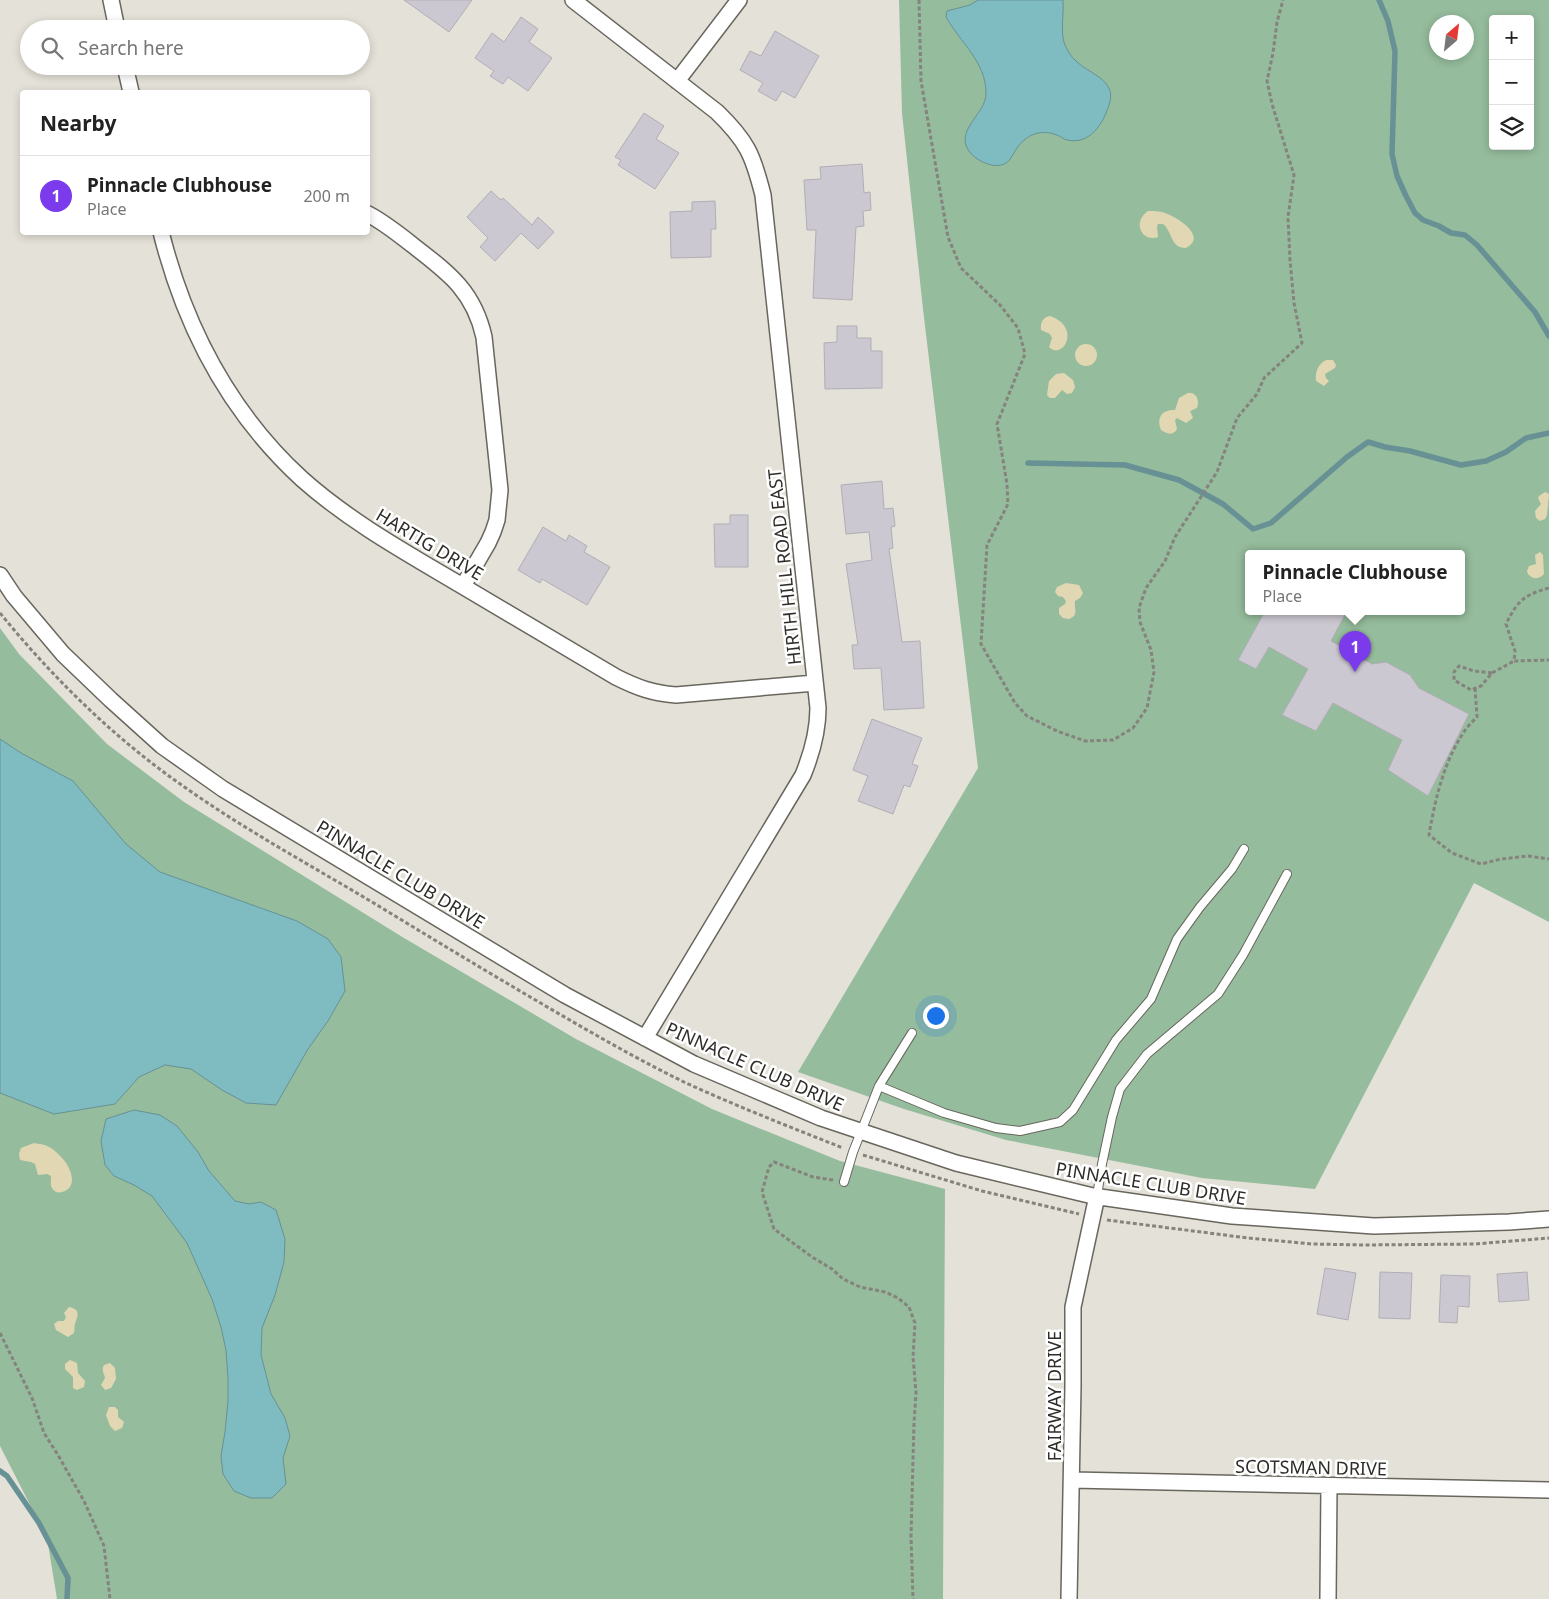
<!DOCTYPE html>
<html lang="en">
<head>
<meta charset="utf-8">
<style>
	:root { --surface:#fff; --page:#f6f6f6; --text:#222; --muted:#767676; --line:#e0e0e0; --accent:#7c3aed }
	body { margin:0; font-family:"Noto Sans",sans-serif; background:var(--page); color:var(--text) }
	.controls { position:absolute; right:15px; top:15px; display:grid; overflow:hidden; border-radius:5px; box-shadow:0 2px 8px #0003 }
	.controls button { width:45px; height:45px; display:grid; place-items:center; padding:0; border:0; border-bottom:1px solid var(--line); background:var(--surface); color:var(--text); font:25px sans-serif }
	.compass { position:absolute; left:1429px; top:15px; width:45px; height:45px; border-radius:50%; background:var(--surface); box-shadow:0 2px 8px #0003; rotate:28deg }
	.you { position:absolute; left:935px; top:1015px; width:18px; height:18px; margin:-12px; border:4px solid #fff; border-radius:50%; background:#1a73e8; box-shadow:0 0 0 8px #1a73e833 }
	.badge { display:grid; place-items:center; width:32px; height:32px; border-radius:50%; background:var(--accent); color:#fff; font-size:16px; font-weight:700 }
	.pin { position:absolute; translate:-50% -41px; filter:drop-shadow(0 1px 2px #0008) }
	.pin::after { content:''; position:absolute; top:26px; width:18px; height:15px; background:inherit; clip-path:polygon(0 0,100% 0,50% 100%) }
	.popup { position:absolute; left:1245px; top:550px; width:220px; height:65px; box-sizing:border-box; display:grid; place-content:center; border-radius:5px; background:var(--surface); filter:drop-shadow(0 1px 4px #0005); font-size:16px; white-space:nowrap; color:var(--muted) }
	.popup b { font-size:19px; color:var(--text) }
	.popup::after { content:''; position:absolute; left:50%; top:100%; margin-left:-10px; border:10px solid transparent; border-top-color:var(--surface) }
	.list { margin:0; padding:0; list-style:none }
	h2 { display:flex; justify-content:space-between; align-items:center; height:65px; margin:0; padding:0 20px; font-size:21px }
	h2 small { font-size:16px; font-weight:400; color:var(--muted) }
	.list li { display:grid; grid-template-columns:32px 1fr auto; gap:15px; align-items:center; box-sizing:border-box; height:80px; padding:0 20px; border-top:1px solid var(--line) }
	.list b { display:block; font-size:19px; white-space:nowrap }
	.list p { margin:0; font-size:16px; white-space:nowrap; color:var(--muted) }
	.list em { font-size:16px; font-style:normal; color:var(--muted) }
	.icon { flex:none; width:28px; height:28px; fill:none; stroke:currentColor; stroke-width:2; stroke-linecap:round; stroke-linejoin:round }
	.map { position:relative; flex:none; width:1549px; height:1599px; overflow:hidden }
	.search { position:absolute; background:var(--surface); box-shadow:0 2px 8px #0003; left:20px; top:20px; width:350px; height:55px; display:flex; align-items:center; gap:12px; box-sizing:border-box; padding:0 18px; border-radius:28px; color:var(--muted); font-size:19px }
	.panel { position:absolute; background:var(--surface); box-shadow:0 2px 8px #0003; left:20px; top:90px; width:350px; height:145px; border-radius:5px }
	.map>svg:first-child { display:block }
</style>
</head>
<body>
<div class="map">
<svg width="1549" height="1599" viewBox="0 0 1549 1599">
	<rect width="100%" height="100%" fill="#e4e1d8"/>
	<!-- green -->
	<path fill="#95bc9c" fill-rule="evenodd" d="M899,0H1549V922L1474,883L1315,1189L1202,1178L1006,1140L904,1109L798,1072L978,768L923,309L902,113ZM1493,19H1530V146H1493ZM1436,22H1466V52H1436ZM1249,553H1461V611H1249Z
		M0,628L19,654L107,744L184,802L404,938L576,1039L712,1109L840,1161L945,1189L943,1599H57L47,1538L0,1446Z"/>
	<!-- sand -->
	<path fill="#e1d8b3" d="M1148,211C1154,211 1159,211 1165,213C1177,217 1208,236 1186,248C1170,248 1173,232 1163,224H1158L1157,227L1158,237C1143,243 1131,223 1148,211Z
		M1050,316C1082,327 1063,361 1049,347L1052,338L1050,334L1041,330C1040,323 1043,317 1050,316Z
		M1075 355a11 11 0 1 1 22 0a11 11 0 1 1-22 0Z
		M1326,360H1333L1336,365L1335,368L1325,374L1326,378L1329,381L1324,386L1316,381C1315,372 1318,364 1326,360Z
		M1064,373L1073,380L1075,387L1072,393L1067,394L1062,390L1055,398H1050L1047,395L1049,381L1056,374Z
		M1188,393H1192C1198,396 1199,401 1197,408L1190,411L1193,418L1186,423L1177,418L1175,420L1177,429C1173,436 1167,434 1161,430C1156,418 1162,409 1175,410L1179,398Z
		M1545,492L1549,494L1547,515L1545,519L1540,521L1536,518L1535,511L1541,504L1538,498L1539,496Z
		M1540,552L1543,555L1544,574C1540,579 1533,580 1528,574L1527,571L1529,566L1536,564L1535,555Z
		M1066,583L1079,585L1083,593L1080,598L1075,601C1074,609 1079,615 1069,619L1063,618L1059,614V608L1065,604L1066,601L1063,597L1058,596L1055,592L1057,587Z
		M34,1143C39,1144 44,1144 49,1147C60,1153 76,1171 71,1185C68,1192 56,1196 52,1188C50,1185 51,1180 51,1176L47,1174L38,1175L35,1164L31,1162L20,1160L19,1154L21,1148Z
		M69,1307C82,1310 77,1316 75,1324C74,1327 75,1330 74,1333L68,1337L56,1330L54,1324L58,1321H64L66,1317L64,1313Z
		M70,1360L77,1363L78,1373L85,1381L84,1387L77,1390L73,1388V1377L65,1369V1364Z
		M110,1363L115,1368L116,1379L111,1388L105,1390L101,1385L105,1378C104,1372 101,1371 104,1365Z
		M109,1407H115L118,1410V1417L124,1422L122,1428L115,1431L110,1426L106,1415Z"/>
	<!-- water -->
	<path fill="#7fbcc2" stroke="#679194" d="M978,0H1063C1064,13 1060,35 1065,45C1068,51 1071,57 1076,61C1089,74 1118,80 1109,105C1103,124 1090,145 1067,140C1063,139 1060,136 1057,135C1041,129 1027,134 1017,148C1014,152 1011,160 1006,163C995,170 976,161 969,151C954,130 987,113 986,93C986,62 960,42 946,17L947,11L970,5Z
		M0,739L21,753L73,781L126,844L160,872L297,921L328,939L341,957L345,991L328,1021L308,1049L276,1105L246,1103L222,1090L191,1069L165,1065L139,1077L115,1104L54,1114L0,1093Z
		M134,1110L160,1115L177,1126L198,1152L209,1171L235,1201L249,1204L261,1202L276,1210L285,1239L284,1262L275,1295L262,1328L261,1355L271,1394L285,1418L290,1436L283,1458L286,1484L272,1498H251L234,1491L223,1474L221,1456L225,1432L228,1401V1378L226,1350L221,1327L212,1299L187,1243L152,1196L134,1185L114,1176L105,1165L101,1141L106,1119Z"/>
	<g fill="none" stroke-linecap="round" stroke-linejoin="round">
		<!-- stream -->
		<path stroke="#679194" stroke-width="5.5" d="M1379,0L1388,21L1395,51L1392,154L1397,176L1406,196L1415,213L1423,220L1439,226L1451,233L1465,235L1477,245L1535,312L1549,336
			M1028,463L1125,465L1179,480L1223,504L1253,529L1271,523L1347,457L1368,442L1385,447L1410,451L1461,465L1486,461L1506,452L1526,438L1549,433
			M0,1471L7,1476L39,1523L68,1578L67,1599"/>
	</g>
	<!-- building -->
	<path fill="#ccc8d1" stroke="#b1adb6" d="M404,0H472L449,32Z
		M521,17L538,29L529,42L552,58L528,91L508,77L503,84L490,76L494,71L475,58L492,33L504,42Z
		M775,31L819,56L795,98L782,91L776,101L758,91L763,83L740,70L750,51L761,56Z
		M644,113L664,126L656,139L679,153L655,189L618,165L621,160L615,157Z
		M862,164L864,193L870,192L871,210L863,211L864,226L856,227L852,300L813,298L816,230H807L804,180L821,179L820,167Z
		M491,191L501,200L503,198L532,225L538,217L554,232L538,249L521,233L495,261L480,247L488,238L467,217Z
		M715,201L716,229H711V257L671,258L670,212L692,211V202Z
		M837,326H857V338H871V351H882V388L825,389L824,343L837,342Z
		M882,481L884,509L893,508L895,526L891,527L893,548L889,549L902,642L920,641L924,708L884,710L881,668L854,669L852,645H858L846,564L872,560L869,532L846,534L841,485Z
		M730,515H748V567H715L714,524H730Z
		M543,527L566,541L569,535L587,546L584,552L610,567L587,605L542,579L540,583L518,570Z
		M1265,611H1347L1331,641L1372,664L1386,662L1410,675L1419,688L1469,714L1428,796L1388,770L1402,740L1333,703L1316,731L1282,715L1308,669L1269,647L1256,669L1238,660Z
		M872,719L922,738L912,764L918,766L910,787L904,785L893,814L858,801L868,776L853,770Z
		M1325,1268L1356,1273L1348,1320L1317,1314Z
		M1380,1272L1412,1273L1410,1319L1379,1318Z
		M1527,1272L1529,1300L1499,1302L1497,1274Z
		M1441,1275L1470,1276L1469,1307L1458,1306L1457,1323L1439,1322Z"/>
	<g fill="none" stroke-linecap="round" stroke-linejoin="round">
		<!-- service casing -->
		<g stroke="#68665d" stroke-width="10">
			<path id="service" d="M879,1086L944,1113L996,1128L1020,1131L1060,1122L1073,1110L1116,1040L1151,999L1177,939L1200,907L1232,869L1244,849
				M844,1182L853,1152L879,1086L912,1033
				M1097,1196L1102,1164L1112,1117L1120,1089L1147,1054L1218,994L1243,955L1287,874"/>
		</g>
		<!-- minor casing -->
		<g stroke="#68665d" stroke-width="18">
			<path id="minor" d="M111,0L117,29
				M573,0L717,112C747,141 753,155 763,195L818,708C818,732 812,753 803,775L645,1038
				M125,66L131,92
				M677,81L739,0
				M368,214C385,223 400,235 415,247C450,274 474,292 484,337L500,490L497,520L493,532L488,543L463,586
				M161,232C185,328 229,412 302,479C349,521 405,552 459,584C511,615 563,646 616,677C638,688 652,693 676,695L815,683
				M0,575L14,596L63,654L111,700L162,746L223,789L565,995L694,1064L821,1118L956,1163L1093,1196L1232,1216L1374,1226L1509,1222L1549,1219
				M1072,1480L1549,1490
				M1069,1599L1073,1386V1307L1097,1196
				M1328,1599L1329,1486"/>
		</g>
		<!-- path -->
		<path stroke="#85837d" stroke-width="3" stroke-dasharray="4 2.5" stroke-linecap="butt" d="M919,0L921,81L948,237L961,268L1000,305L1018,328L1025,354L997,424L1007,484L1008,504L987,545L981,644L1015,703L1027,716L1057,731L1085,741L1113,740L1133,728L1147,708L1154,672L1151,650L1140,622L1139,608L1146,588L1165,561L1175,537L1217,472L1237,418L1257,394L1264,378L1302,343L1294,303L1290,260L1288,217L1294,175L1272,104L1267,81L1273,53L1277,22L1283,0
			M1549,588C1524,595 1518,600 1506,624L1515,651L1514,661L1549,660
			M0,613C53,678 114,738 183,786C245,830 312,866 377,905C441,944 504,982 568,1019C606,1041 645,1063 684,1082C736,1106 790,1127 843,1148
			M1492,673L1474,671L1459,666L1454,672V680L1471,690L1481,686L1492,673L1514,661
			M1475,688L1477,717C1472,722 1466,728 1462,735C1443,765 1435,800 1429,835L1452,853L1481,864L1501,859L1528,856L1549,859
			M863,1155L982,1191L1079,1214
			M833,1180L813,1177L774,1162L769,1167L762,1192L774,1229L812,1257L832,1269L843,1279L860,1287L885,1292L898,1298L909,1307L915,1323L913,1357L916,1393L914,1423L911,1536L913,1599
			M1107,1220L1248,1238L1312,1244L1364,1245L1475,1244L1549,1238
			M0,1333L32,1398L44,1433L58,1455L84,1501L104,1546L110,1599"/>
		<!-- service -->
		<use href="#service" stroke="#fff" stroke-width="8"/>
		<!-- minor -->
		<use href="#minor" stroke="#fff" stroke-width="15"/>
	</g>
	<g text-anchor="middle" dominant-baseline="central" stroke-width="5" stroke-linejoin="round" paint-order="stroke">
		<!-- street labels -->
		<g font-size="18" fill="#2e2d29" stroke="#fff">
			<text transform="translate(430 544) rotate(31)">HARTIG DRIVE</text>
			<text transform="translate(784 567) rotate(-96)">HIRTH HILL ROAD EAST</text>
			<text transform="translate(401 874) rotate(31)">PINNACLE CLUB DRIVE</text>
			<text transform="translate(755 1066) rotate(24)">PINNACLE CLUB DRIVE</text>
			<text transform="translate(1151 1183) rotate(9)">PINNACLE CLUB DRIVE</text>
			<text transform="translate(1054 1396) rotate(-90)">FAIRWAY DRIVE</text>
			<text transform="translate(1311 1467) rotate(1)">SCOTSMAN DRIVE</text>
		</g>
	</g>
</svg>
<div class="controls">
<button>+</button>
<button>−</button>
<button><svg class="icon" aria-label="layers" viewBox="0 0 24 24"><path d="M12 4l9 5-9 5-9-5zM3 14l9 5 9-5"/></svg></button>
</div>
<svg class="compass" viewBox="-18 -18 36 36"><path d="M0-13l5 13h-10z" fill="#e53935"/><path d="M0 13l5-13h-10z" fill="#767676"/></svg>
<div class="you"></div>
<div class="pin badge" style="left:1355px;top:672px">1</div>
<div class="popup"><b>Pinnacle Clubhouse</b>Place</div>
<div class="search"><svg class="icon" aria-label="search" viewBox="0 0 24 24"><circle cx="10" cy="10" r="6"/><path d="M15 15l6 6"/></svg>Search here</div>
<section class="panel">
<h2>Nearby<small></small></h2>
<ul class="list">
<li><span class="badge">1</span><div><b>Pinnacle Clubhouse</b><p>Place</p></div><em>200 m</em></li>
</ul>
</section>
</div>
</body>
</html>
